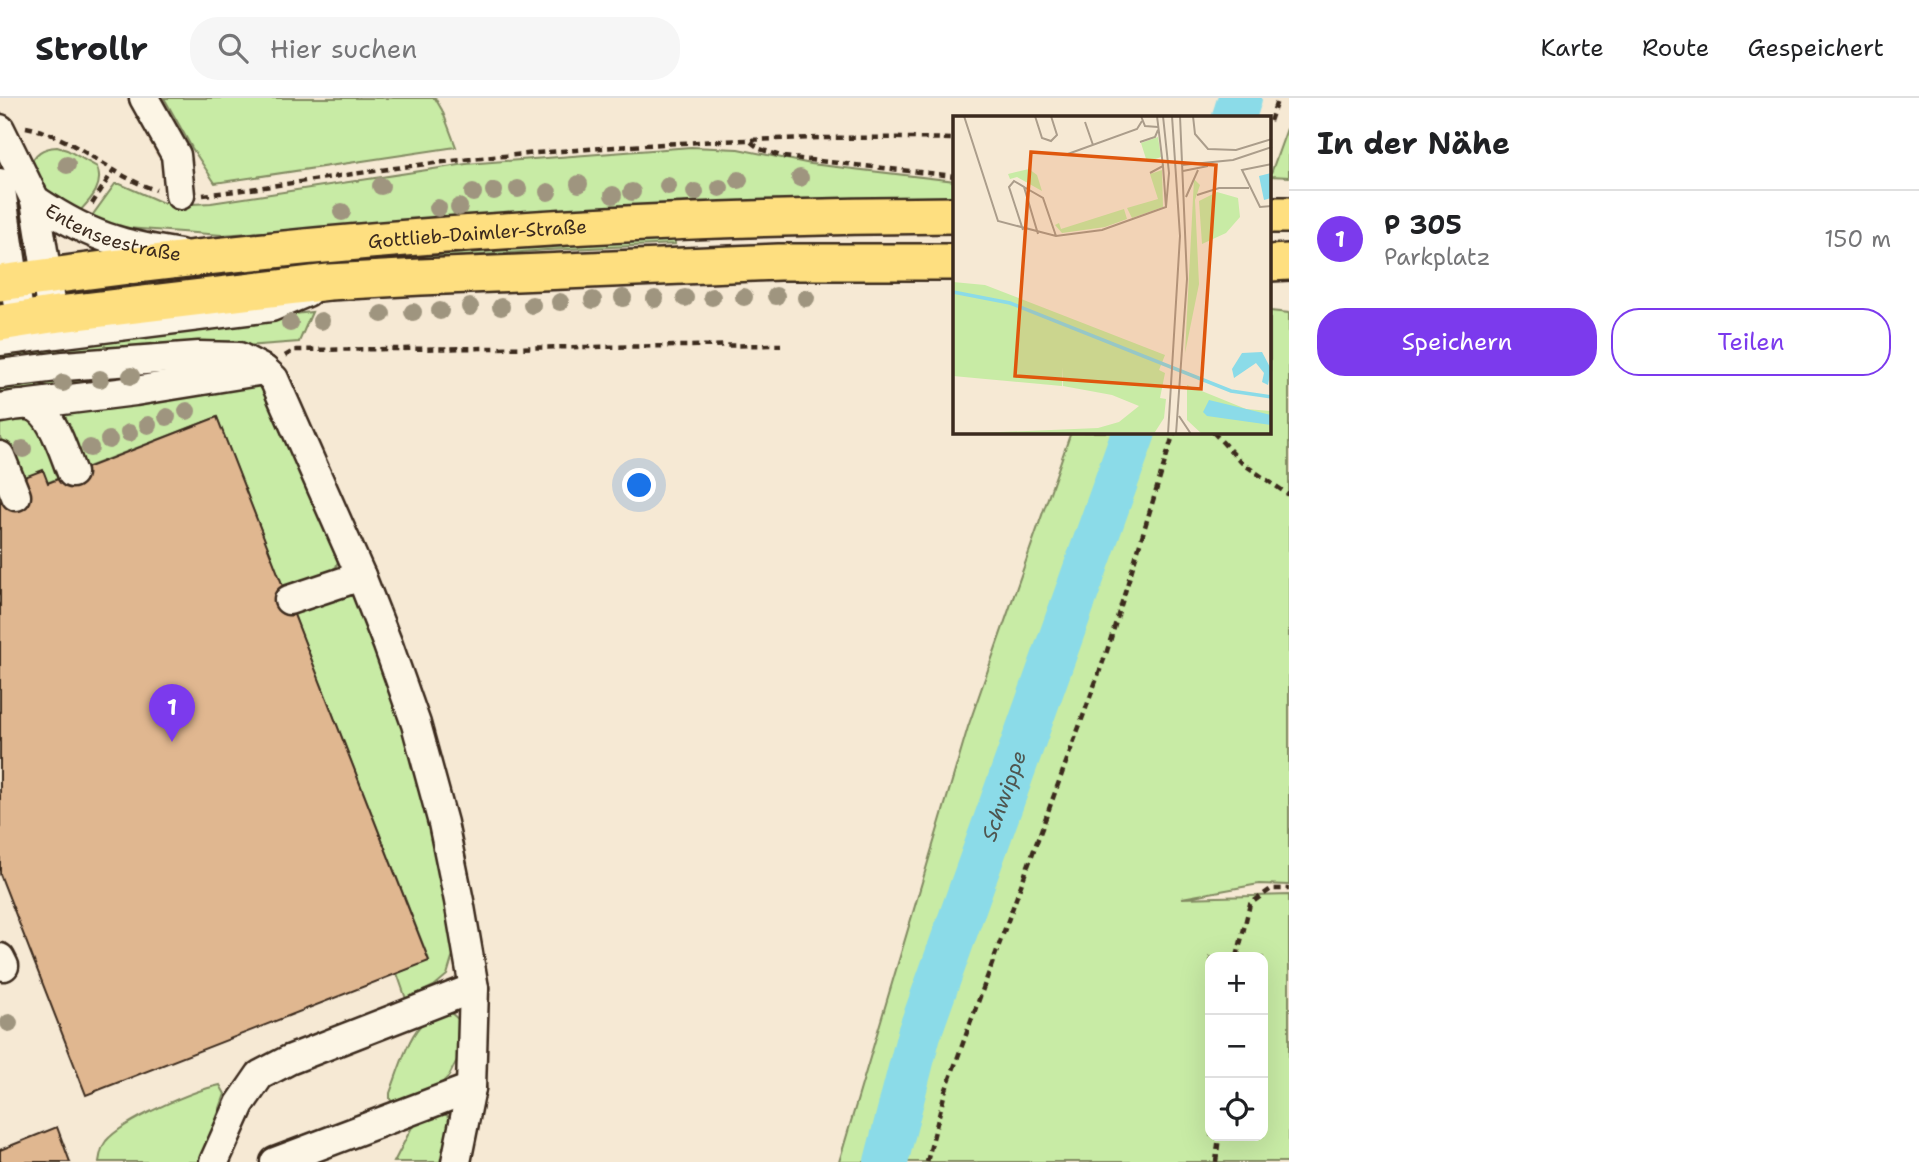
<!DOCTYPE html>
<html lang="de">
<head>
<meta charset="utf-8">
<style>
	:root { --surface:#fff; --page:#f6f6f6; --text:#202124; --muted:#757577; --line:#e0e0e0; --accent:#7c3aed }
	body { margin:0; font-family:"Shantell Sans",sans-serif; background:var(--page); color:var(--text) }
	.controls { position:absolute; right:21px; bottom:21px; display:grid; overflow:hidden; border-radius:14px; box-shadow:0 7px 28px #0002 }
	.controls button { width:63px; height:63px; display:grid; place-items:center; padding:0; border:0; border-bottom:2px solid var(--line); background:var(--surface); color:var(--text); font:35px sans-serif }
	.you { position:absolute; left:640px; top:388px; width:24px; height:24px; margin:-18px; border:5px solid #fff; border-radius:50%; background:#1a73e8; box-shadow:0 0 0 10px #1a73e833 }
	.badge { display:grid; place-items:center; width:46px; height:46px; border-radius:50%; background:var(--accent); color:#fff; font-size:23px; font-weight:700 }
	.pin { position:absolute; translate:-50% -58px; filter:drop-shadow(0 2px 4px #0008) }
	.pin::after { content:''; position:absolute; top:37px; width:24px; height:21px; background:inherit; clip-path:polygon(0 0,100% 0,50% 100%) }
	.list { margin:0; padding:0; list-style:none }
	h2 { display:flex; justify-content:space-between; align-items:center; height:91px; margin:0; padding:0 28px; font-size:30px }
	h2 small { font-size:23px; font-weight:400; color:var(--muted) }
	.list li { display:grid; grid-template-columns:46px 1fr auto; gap:21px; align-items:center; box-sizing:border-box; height:98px; padding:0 28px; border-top:2px solid var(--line) }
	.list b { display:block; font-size:26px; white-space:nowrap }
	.list p { margin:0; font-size:23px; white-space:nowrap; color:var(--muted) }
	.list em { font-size:23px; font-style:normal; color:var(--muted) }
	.actions { display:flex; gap:14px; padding:21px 28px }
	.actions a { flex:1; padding:16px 0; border:2px solid var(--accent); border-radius:28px; text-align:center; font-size:24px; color:var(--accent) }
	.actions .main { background:var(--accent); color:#fff }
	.icon { flex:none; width:38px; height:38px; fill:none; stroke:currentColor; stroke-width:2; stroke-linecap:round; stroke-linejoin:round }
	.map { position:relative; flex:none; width:1289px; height:1064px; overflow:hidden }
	header { display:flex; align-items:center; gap:42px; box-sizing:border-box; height:98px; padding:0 35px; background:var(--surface); border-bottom:2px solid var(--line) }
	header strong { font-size:33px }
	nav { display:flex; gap:38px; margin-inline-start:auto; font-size:24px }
	.search { width:490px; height:63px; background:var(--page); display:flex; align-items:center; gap:18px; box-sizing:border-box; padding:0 24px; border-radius:28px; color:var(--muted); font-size:26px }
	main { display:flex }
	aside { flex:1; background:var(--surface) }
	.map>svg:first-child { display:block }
</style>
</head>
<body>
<header>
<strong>Strollr</strong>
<div class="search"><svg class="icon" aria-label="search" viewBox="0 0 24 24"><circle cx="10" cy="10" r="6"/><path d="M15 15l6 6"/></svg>Hier suchen</div>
<nav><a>Karte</a><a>Route</a><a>Gespeichert</a></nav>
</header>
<main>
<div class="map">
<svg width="1289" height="1064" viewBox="0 0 1289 1064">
	<rect width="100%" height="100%" fill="#f6e9d4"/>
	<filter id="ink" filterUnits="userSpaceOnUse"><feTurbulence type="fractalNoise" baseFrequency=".0143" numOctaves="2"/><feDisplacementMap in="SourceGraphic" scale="14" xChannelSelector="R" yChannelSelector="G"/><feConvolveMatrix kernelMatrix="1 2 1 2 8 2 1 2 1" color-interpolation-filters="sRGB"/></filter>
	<g filter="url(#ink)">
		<!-- built -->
		<path fill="#efdac0" d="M127,0H164L192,50L176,57L157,59Z"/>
		<!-- green -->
		<path fill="#c8eba5" stroke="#828a62" stroke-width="2" fill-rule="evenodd" d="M164,0H435L442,12L456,49L215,85L192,50Z
			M1289,25V79L1270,78Z
			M57,49L67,52L97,69C105,89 89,103 77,116C58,102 41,90 29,69C35,55 42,50 57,49Z
			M691,49L738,51L811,66L955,83V100L621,109L222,137L113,129L89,122L115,86H120L161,104L173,107L211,105L466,66Z
			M674,135L675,146L547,152L353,167L77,196L63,193L245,166Z
			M1270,213L1289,215V787L1259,786L1182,800L1289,797V1064H839L968,629L1071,334H1270ZM1210,859H1263V1038H1210Z
			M312,214L299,244L0,266V250Z
			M229,265L0,301V281Z
			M251,285L261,290L268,300L338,463L336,469L330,473L284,492L217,319L77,373L50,308Z
			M0,314L37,319L59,380L22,395L0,339Z
			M352,494L398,612L438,756L450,825L453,857L447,877L434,888L406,901L397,875L429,862L292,512Z
			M450,914L459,922L460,934L458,960L449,978L442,985L393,1005L390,1001V995C397,977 407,942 420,928C427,920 440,917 450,914Z
			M220,987L225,996L201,1064H99C100,1057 102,1048 106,1043C124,1022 192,993 220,987Z
			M443,1015L449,1019L452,1027L441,1064H394L413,1027L421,1021Z"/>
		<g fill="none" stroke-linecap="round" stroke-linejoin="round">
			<!-- river -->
			<g stroke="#8bdbe8" stroke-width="44">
				<path d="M1234,19L1240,0"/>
				<path id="s1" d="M886,1064L919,936L1134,334"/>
			</g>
		</g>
		<!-- building -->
		<path fill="#e0b790" stroke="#3b2a1e" stroke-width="2" d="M217,319L429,863L86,997L0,776V403L27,393L22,380L43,372L48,385Z
			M57,1029L70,1064H0V1052Z"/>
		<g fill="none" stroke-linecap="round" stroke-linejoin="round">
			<!-- minor casing -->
			<g stroke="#3b2a1e" stroke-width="33">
				<g id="minor">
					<path d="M144,0L176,57L180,97"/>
					<path d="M0,31L35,102L47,178L51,217"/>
					<path d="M0,85L20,221"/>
					<path id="s2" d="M35,102C59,118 86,134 114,142C135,149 158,152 180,156"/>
					<path d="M0,243L271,209L307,194"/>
					<path d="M0,276L64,268L199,258L239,259L264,272L274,281L361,478L388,547L416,626L443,725L459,803L474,890L471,990L456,1064"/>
					<path d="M30,306L135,293L264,272"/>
					<path d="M0,310C9,309 19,306 28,307C52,309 64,356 72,375"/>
					<path d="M0,358L16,398"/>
					<path d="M289,502L361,478"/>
					<path d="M0,860L4,868"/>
					<path d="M214,1064L240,1006L260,977L289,962L474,890"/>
					<path d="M275,1064L471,990"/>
				</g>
			</g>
			<!-- major casing -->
			<g stroke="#3b2a1e" stroke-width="40">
				<g id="major">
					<path d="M1270,117H1289"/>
					<path d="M1270,165L1289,164"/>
					<path id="s3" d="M0,185C316,140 636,119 955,117"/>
					<path d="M0,225L51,217L329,184L421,179L779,164H955"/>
				</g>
			</g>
			<!-- path -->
			<path stroke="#3b2a1e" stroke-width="4.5" stroke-dasharray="7 5" stroke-linecap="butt" d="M1270,23L1278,0
				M26,29C75,38 110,78 156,92
				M751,44L760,51L783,59L955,78
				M203,97C289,87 375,71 461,62C625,46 790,36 955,41
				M92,106L113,73
				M285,258L295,252L781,247
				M1213,334L1242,365L1289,397
				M1237,859L1250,806L1271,791H1289
				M927,1064L945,994L1107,553L1174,334
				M1216,1064L1219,1038"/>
			<!-- minor -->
			<use href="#minor" stroke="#fcf5e5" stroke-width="28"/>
			<!-- major -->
			<use href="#major" stroke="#fedf80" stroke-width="35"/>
		</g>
		<!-- trees -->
		<g fill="#9f957f">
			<circle cx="67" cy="67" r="9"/>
			<circle cx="800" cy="80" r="9"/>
			<circle cx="739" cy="82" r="9"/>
			<circle cx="579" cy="86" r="9"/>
			<circle cx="381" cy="88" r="9"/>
			<circle cx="668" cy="88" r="9"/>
			<circle cx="720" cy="90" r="9"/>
			<circle cx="518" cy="91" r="9"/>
			<circle cx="494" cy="93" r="9"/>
			<circle cx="548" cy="94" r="9"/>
			<circle cx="632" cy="94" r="9"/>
			<circle cx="695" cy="94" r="9"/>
			<circle cx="473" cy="95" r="9"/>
			<circle cx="613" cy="97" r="9"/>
			<circle cx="459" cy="109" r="9"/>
			<circle cx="438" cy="110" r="9"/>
			<circle cx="342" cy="114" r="9"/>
			<circle cx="776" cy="198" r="9"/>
			<circle cx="712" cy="199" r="9"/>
			<circle cx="744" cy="199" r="9"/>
			<circle cx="623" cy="200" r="9"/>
			<circle cx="685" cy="200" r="9"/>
			<circle cx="806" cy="200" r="9"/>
			<circle cx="655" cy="201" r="9"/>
			<circle cx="593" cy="202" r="9"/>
			<circle cx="560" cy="204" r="9"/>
			<circle cx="532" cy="207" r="9"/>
			<circle cx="470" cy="209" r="9"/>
			<circle cx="501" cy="209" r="9"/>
			<circle cx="440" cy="213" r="9"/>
			<circle cx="413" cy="214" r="9"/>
			<circle cx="382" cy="216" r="9"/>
			<circle cx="321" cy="223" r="9"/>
			<circle cx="290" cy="225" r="9"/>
			<circle cx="131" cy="278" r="9"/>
			<circle cx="100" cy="281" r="9"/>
			<circle cx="63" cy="285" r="9"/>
			<circle cx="187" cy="313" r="9"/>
			<circle cx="167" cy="319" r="9"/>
			<circle cx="148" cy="327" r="9"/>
			<circle cx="129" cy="335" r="9"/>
			<circle cx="109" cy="342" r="9"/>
			<circle cx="90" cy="350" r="9"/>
			<circle cx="23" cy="351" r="9"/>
			<circle cx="9" cy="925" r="9"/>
		</g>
	</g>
	<g text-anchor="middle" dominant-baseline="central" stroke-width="6" stroke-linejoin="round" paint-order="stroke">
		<!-- street labels -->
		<g font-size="19" fill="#3b2a1e" stroke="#fcf5e5">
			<text stroke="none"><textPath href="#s2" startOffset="86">Entenseestraße</textPath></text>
			<text stroke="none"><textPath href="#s3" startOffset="480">Gottlieb-Daimler-Straße</textPath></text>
		</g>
		<!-- water labels -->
		<g font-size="21" font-style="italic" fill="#4f5650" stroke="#fcf5e5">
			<text stroke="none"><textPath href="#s1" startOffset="385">Schwippe</textPath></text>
		</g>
	</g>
	<!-- overview -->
	<g transform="translate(953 18)">
		<rect width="318" height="318" fill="#f6e9d4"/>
		<path d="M205,21L208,41L194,46L188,27ZM76,53L84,59L89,75L64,61L57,63L55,58ZM209,54L210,91L179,102L174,92L205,83L197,58ZM241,63L247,69L242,84L246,168L232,237ZM264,76L285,82L287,101L273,117L249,128L246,85ZM171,93L174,103L152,111L109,117L102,109L106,107L108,113ZM0,166L32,169L212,239L206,254L212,257L207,282L213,283L211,302L202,316L0,318L145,312L166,306L186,290L159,279L110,270V251L109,270L0,260ZM234,269L293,293L318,295V318H249L234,304Z" fill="#c8eba5"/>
		<path d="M318,57V82L311,84L306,60ZM309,236L318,253L315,269L309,266L311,257L303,247L281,262L279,253L289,237ZM256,284L318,299V309L254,300L250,296Z" fill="#8bdbe8"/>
		<path fill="none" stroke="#8bdbe8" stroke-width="3.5" d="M0,176L57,187L278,275L319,281"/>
		<path fill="none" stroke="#ab9d8b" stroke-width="2" d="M11,0L45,105L103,120L149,114L213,91L216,57L210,0M82,0L89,22L98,25L104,19L98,0M188,0L192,10L205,11M240,0L242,18L255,33L283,34L319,23M132,6L140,29M187,26L202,21L205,14M112,39L184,13L189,5M319,48L289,54L307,91L319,90M229,49L280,44L319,31M210,50L213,91M230,55L255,50M197,57L210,50L204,0M71,71L90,82L103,120M244,79L266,72H296M233,81L245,54M70,114L56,71L61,65L71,71L85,118M226,300L238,318M215,318L227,120L219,0M223,318L234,163L227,0"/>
		<path fill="#df570d" fill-opacity="0.15" stroke="#df570d" stroke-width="3.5" d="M78,36L263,49L248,273L62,260Z"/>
		<rect width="318" height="318" fill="none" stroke="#3b2a1e" stroke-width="3.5"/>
	</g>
</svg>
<div class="controls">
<button>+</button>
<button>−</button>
<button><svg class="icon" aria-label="locate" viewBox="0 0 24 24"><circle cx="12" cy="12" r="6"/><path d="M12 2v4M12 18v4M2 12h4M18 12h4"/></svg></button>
</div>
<div class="you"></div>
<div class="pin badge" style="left:172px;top:644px">1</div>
</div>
<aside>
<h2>In der Nähe<small></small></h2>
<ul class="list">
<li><span class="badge">1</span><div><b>P 305</b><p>Parkplatz</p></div><em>150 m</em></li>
</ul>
<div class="actions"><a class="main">Speichern</a><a>Teilen</a></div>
</aside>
</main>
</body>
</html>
